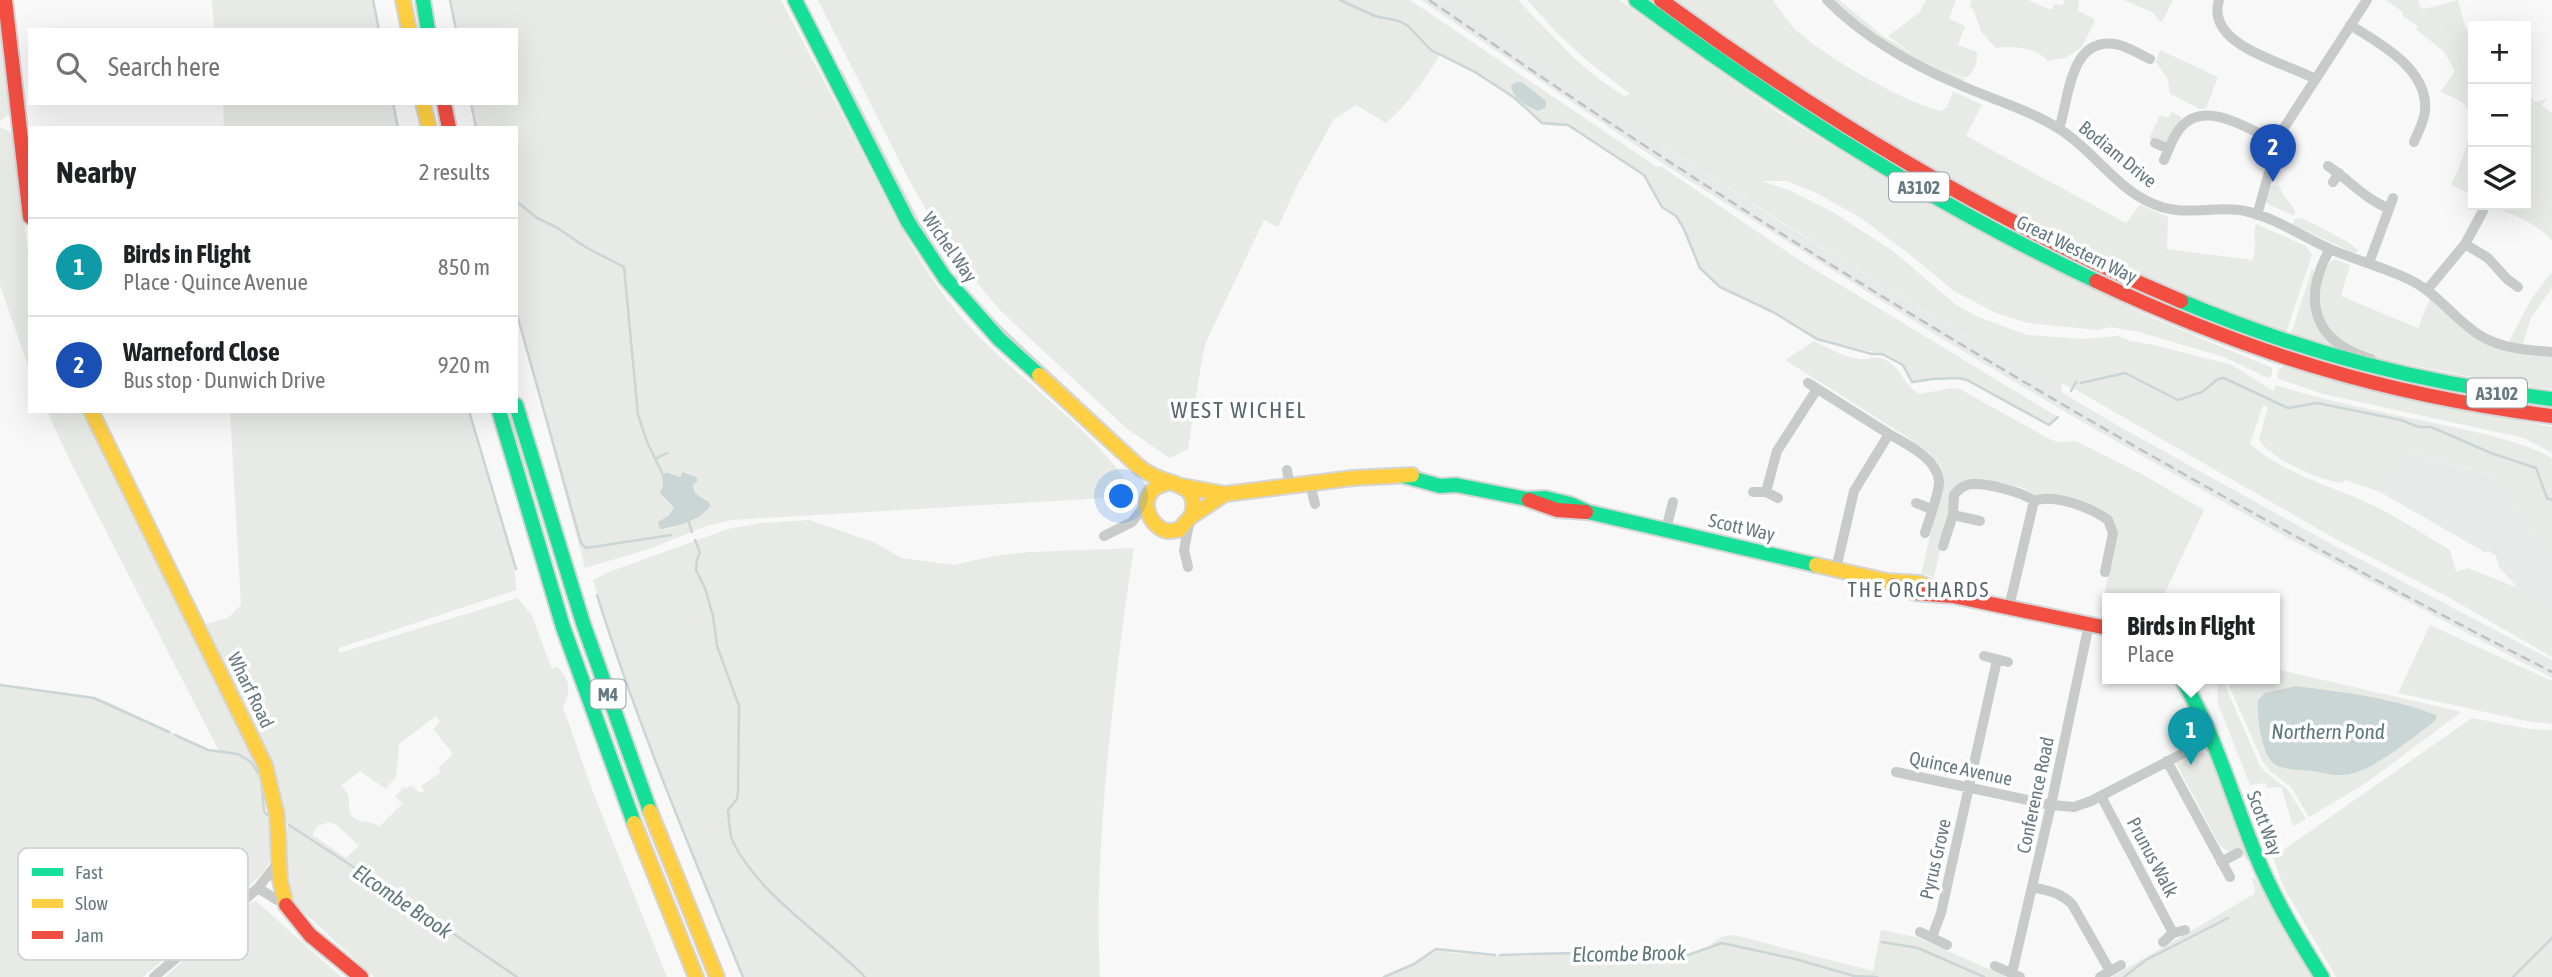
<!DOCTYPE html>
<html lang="en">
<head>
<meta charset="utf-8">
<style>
	:root { --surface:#fff; --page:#f2f2f2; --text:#202124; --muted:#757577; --line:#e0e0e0; --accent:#0f766e }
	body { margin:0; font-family:"Asap Condensed",sans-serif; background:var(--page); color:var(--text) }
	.controls { position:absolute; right:21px; top:21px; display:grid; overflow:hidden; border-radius:0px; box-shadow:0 7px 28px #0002 }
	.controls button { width:63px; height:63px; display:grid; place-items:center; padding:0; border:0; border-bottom:2px solid var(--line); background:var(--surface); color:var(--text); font:35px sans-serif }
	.you { position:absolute; left:1122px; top:497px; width:24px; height:24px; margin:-18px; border:5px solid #fff; border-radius:50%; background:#1a73e8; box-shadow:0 0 0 10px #1a73e833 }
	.badge { display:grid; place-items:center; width:46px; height:46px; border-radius:50%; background:var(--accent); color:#fff; font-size:23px; font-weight:700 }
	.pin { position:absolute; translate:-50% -58px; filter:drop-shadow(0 2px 4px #0008) }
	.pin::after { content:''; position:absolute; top:37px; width:24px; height:21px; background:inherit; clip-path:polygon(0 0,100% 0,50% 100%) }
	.popup { position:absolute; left:2102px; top:593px; width:178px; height:91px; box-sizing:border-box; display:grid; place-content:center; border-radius:0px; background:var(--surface); filter:drop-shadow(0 2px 5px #0005); font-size:23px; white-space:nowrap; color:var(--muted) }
	.popup b { font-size:26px; color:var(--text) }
	.popup::after { content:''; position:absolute; left:50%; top:100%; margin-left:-14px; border:14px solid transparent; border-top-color:var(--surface) }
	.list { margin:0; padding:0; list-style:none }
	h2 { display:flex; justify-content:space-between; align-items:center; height:91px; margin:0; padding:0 28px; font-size:30px }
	h2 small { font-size:23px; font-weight:400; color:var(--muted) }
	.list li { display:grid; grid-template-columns:46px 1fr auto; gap:21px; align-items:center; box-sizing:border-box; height:98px; padding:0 28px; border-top:2px solid var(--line) }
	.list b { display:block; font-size:26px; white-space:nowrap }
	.list p { margin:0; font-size:23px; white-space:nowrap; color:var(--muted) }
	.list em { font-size:23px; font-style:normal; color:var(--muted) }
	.icon { flex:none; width:38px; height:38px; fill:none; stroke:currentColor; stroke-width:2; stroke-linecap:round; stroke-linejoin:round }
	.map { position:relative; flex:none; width:2552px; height:977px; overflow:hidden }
	.search { position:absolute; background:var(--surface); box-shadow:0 7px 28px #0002; left:28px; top:28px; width:490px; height:77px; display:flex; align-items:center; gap:18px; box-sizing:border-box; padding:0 24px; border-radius:0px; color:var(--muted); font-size:26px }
	.panel { position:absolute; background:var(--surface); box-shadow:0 7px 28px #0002; left:28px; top:126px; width:490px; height:287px; border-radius:0px }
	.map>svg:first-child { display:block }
</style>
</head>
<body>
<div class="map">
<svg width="2552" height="977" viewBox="0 0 2552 977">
	<rect width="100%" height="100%" fill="#f8f8f8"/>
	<!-- built -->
	<path fill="#e8e9e9" d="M1421,0H1447L1645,134L1782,223L1926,312L2122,428L2335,546L2552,660V678L2266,526L2091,427L1936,335L1668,167Z
		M2406,451L2494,476L2535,536L2552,556V615L2518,588L2499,567L2496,556L2488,551L2486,553L2380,492Z"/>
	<!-- green -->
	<path fill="#e8eae5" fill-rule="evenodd" d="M212,0H373L379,30H214Z
		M450,0H781C805,47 831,93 856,141C889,205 920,272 969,326C1023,385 1094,427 1136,496L732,520L706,526L649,549L585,568L516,309V128H476L471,103H516V30H456ZM666,472L680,477L684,472L698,478L692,487L699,498L703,499L707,512L672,528L664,529L661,520L668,516L674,508L663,498L661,487L663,485L662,477Z
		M818,0H1410L1657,167L1661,166L1796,258L2058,417L2049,425L1968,380L1959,378L1933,379L1912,382L1903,365L1882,354L1817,339L1773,312L1720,287L1700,268L1683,227L1676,216L1662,207L1643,175L1569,126L1547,125L1489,81L1440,55C1424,81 1409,103 1386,123L1356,105L1334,119L1296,188L1278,227L1264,220L1206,342L1201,364L1188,449L1170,458L1126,428L1038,346L1000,310L950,251L909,180Z
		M1447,0H1518L1574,58L1600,80L1624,96L1630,94L1585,59L1556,32L1527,0H1619L1780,114L1875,172L2041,263L2148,316L2272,368V374L2268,378L2224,357L2139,332L2111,327L2098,330L2028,323L1996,313L1954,291L1908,253L1861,218L1816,193L1787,181H1762L1791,191L1833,212L1893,251L1955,304L1976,316L2027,335L2083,339L2118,336L2131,341L2154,345L2232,365L2273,391L2276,385C2332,403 2390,413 2448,426C2483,434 2518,440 2550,457L2552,459V556L2535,536L2494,476L2407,451L2380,492L2346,480L2341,483C2318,479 2272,460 2259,440L2268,407L2263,405L2250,444C2285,474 2325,484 2366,502C2395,515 2423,534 2450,550L2456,572L2468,568L2518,588L2552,615V657L2448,597L2332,537L2078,391L2061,383L2062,393C1852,269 1647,139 1447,0Z
		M1671,0H1773C1780,10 1787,21 1796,30C1824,56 1903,102 1941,111L1947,107L1953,91L1982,105L1966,136L2126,223L2140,205L2168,217L2167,249L2252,260C2258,249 2252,237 2256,224L2306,246L2312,255L2286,333L2291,334L2312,269L2314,271C2306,307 2311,332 2343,354L2312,347L2146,281L1987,202L1802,91Z
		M1832,0H1839L1883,36L1913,54L1888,36L1920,12L1926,0H1956L1949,19L1965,26L1958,45L1977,52C1978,60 1974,75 1965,78L1935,65L1966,80L1961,81C1913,63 1871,32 1832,0Z
		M1972,0H2028L2052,10L2054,4L2063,5L2064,0H2079L2078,11L2094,19V23L2082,47L2065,58L2048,61C2037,48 2012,45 1996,48L1982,33L1973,9L1970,7Z
		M2124,0H2173L2162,22L2157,19L2154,13Z
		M2386,0H2418L2421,8L2424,9L2458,0L2466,30L2473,29V195L2451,185C2459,170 2480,118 2465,105C2459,99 2448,95 2440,92L2455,71L2444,52L2416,29L2418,27L2402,15L2403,12Z
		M0,17L11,113L0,121Z
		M2160,50L2218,77L2206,108L2200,109L2170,94L2168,80L2156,62Z
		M839,68L842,70L919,220L950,268L947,272L915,223L836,70Z
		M2526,86L2534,102L2547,99L2542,105L2552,113V240C2530,219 2516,217 2490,205H2526Z
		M223,103H393L398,128H224Z
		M2172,112L2181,117L2182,121L2166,142L2159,143L2149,138L2160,115L2168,118Z
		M0,127L13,133L30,268V372L0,285Z
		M2271,186H2279L2283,194L2295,210L2294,216L2266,203L2267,192Z
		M2296,218L2304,219L2348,242L2359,251L2354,253L2347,250L2292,224Z
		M2334,259L2350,265L2341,296L2418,328L2431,296L2472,333L2552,356V389L2532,387L2515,379L2507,383C2479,378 2450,373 2422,367C2399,363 2374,359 2353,349C2334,339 2319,320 2318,298C2318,284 2323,267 2334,259Z
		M2552,272V288L2531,318L2522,346L2510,344L2509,341L2532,298Z
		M953,275H956L1005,330L1149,463L1146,466L1010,341L950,277Z
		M1814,341C1828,348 1845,358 1862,359C1870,359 1876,356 1884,359C1903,369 1904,387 1920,394L1953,388L1960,389L2049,439L2058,442L2076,441L2140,473L2204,510L2162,599H2107V615L2100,612L2116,541V527L2053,494L2034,495L2024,488L2008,484L1969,480L1950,507L1934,577L1921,574L1942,486L1941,467L1928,452L1904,435L1785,360Z
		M2284,366L2445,405L2552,427V453L2524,438L2323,394L2279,379L2277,376L2279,369Z
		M47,411H82L167,582L215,649L206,624L228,618L241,605L230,411H469L514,558L516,590L339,648V653L518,598L532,616L552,669L557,667C571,680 571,691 563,707L593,792L667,977H374L296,905L290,886L284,837L289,825L281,817L259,768L263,810C273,821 275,850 269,863C258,882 238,895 222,909C196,932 170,954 143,977H0V685L106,701L208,750L219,751L70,461ZM436,716L440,722L433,729L453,754L438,768L441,772L421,786L424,790L420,793L411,785L406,789L404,787L395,797L403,803L379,827C371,820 360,824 353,817C346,809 351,803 348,795C347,791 343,789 341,786L360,771L386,789L396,776L399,744ZM330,822L337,825L359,846L346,858L313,835L317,826Z
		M809,520L873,542L902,558L954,565L994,556L1031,552L1134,548C1124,609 1117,671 1110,733C1102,814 1096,895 1100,977H743C689,847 632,716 593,580L606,573L728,529L762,523Z
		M2430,625L2552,681V724L2531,722L2398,693Z
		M2275,669L2458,711L2460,713L2366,783L2309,817L2291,787L2270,771L2262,760L2226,679H2275ZM2297,686L2338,691L2417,708L2415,736L2374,763L2351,774Z
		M2217,679L2224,683L2259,764L2265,772L2288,790L2306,819L2293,826L2281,787L2267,788L2265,783L2251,785L2248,780L2218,704Z
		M2472,718L2529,729L2552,730V977H2336L2284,888L2273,857Z
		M2200,752L2214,756L2253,857L2247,861L2241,850L2227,851L2219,844L2176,763Z
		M2254,877L2315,977H2112L2254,894L2255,890L2252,879Z
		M256,901L341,977H165L251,902Z
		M1881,930L1916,937L2007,977H1384L1414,964L1431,951L1440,949L1453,953L1513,956L1614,952L1685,956L1705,949L1721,937L1734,935L1873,971Z"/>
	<!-- water -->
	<path fill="#cad5d6" d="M1517,82L1523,83L1546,101V107L1538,111C1527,106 1512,98 1511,85Z
		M666,472L680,477L683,472L696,477L698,480L693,485C692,493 701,498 708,501L710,506C703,519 674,528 660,529L658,522L668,516L674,508L660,493L663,485L662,477Z
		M2297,686C2343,692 2393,698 2436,715V720C2417,735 2373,770 2350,774C2339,777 2324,773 2313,771C2302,770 2285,770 2276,765C2261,757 2257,715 2258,700L2265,693Z"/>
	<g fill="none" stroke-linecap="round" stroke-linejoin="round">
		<!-- stream -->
		<path stroke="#cad5d6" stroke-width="2.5" d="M373,0L379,30
			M450,0L456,30
			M803,0L836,63
			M1340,0L1375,16L1399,21L1408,26L1431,50L1475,72L1515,98L1542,123L1568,125L1644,175L1662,207L1676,216L1683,227L1700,268L1720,287L1773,312L1817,339L1872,354H1882L1903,365L1912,382L1933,379L1959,378L1967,380L2049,425L2058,417
			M840,71L915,218L947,268
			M393,103L398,128
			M471,103L476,128
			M516,201L537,218L556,227L587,248L624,267L638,415L647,442L663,475
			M516,311L581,543L586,548L671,535
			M988,316L1144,462
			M2081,383L2125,373L2178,400L2202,392L2218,379L2224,378L2288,408L2317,403L2401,420L2419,427H2431L2491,453L2536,468L2547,498L2552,500
			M2071,391L2076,382
			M469,411L516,569
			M655,459L667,453
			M688,520L692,532
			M695,540L700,553L697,559L696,570L705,588L713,616L717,646L739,706L738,792L737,799L728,810C729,820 729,833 733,842C760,896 823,934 865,977
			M597,595C638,726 691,851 743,977
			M0,685L94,698L169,732
			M175,735L208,750L238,754L251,762L261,778L264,811L267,815
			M289,825L407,902L517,977
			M1882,942L1918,948L1984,977
			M1500,955L1614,952L1685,956L1722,943L1795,959L1854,976L1877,977
			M1384,977L1414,964L1436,949L1495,955
			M2124,977L2146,960L2228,918
			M2513,977L2552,938"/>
		<!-- fast casing -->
		<g stroke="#d4d5d6" stroke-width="18">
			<path id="fast" d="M423,0L428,30
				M795,0L908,222L945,278L999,339L1039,375
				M1636,0C1781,107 1933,204 2096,281
				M2181,301C2303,353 2421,383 2552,399
				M516,405L583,623L650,811
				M499,411L563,627L634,823
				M1404,476L1440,486L1456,485L1527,499L1545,498L1570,504L1588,512L1816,565
				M2182,679C2215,734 2231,794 2255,853C2273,897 2297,937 2322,977"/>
		</g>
		<!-- slow casing -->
		<g stroke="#d4d5d6" stroke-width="18">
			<path id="slow" d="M403,0L409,30
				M423,103L429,128
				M1039,375L1139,467C1145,471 1152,476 1159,478C1179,486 1199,487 1192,515L1179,530C1177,530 1169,531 1167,531C1150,527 1139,501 1154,489C1158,485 1165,484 1170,482
				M91,411L265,765L277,815L280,880L286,905
				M1182,486L1225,494L1353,478L1412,475
				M1192,516L1225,494
				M1816,565L1887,581L1919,583L1953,596
				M650,811L717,977
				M634,823L696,977"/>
		</g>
		<!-- jam casing -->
		<g stroke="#d4d5d6" stroke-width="18">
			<path id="jam" d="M5,0L30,217
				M1661,0C1823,119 1996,223 2181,301
				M444,103L449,128
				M2096,281C2249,353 2385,395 2552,416
				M1529,500L1557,510L1586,512
				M1894,585L1915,593L1953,596L2107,628
				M286,905L310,935L361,977"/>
		</g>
		<!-- street -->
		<path stroke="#c9cbcb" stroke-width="10" d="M1827,0C1864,37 1912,65 1960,85C1994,100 2030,110 2061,130C2095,152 2118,191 2156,205C2186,217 2215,205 2245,211C2277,218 2302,237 2332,250C2356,260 2382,267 2406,278C2438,292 2453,319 2481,336C2503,349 2527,350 2552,352
			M2219,0C2205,46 2285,62 2315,79
			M2350,25C2380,43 2429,70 2425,111C2424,122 2418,132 2414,142
			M2059,129C2069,100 2069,37 2115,44C2127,46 2139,54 2150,59
			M2155,143L2169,149
			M2164,160C2169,149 2173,135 2182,126C2207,99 2251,131 2277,142
			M2328,166C2348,179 2365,199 2388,208
			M2333,182L2339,173
			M2257,215L2280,134L2367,0
			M2465,244L2488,258L2507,279L2518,287
			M2330,249C2301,300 2313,342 2371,359
			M2369,263L2393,198
			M2427,290L2465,244L2483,211
			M1808,383L1889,434L1854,491L1836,569
			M1889,434C1906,444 1937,458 1939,481C1940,491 1928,522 1925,533
			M1287,470L1290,487
			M1310,484L1315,504
			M1753,492H1766L1778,498
			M1766,492L1777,451L1817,389
			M2034,501C2053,493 2092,508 2108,520L2113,533L2105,572
			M1916,503L1931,509
			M1953,515L1980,521
			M1666,529L1673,502
			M1104,536L1132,522L1146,504
			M1943,546L1953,515L1954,495C1958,490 1961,487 1967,485C1981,481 2023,492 2034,501L2009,607
			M1188,567L1184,550L1190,519
			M1984,656L2008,662
			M2167,761L2230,877
			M1896,772L2051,805L2074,807L2091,801L2211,739
			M2101,796L2173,933
			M2221,862L2238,853
			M2032,887C2048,891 2060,892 2072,904L2110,971
			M258,888L277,900L285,902
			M1920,932L1947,945
			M1932,937L1941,913L1997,660
			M2163,942L2173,933L2185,930
			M1995,966L2020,977
			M2012,973L2051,805L2089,624
			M154,977L258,888L279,861
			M2100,977L2121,965"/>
		<!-- fast -->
		<use href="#fast" stroke="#16e098" stroke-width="14"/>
		<!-- slow -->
		<use href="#slow" stroke="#ffcf43" stroke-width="14"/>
		<!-- jam -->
		<use href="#jam" stroke="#f24e42" stroke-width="14"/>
		<!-- rail -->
		<path stroke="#bfc2c2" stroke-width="2.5" stroke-dasharray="10 5" stroke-linecap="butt" d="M1429,0C1504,51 1577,102 1653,151C1943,341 2243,514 2552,672"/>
	</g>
	<g text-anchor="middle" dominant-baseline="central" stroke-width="7" stroke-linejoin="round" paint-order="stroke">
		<!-- shield labels -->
		<g fill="#fff" stroke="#94a1a6" stroke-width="2">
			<rect x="1889" y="172.5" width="60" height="29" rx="5"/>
			<rect x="2467" y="378.5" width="60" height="29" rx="5"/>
			<rect x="590.5" y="679.5" width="35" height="29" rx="5"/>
		</g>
		<g font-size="18" font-weight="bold" fill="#667980">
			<text x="1919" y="187">A3102</text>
			<text x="2497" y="393">A3102</text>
			<text x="608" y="694">M4</text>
		</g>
		<!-- street labels -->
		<g font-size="19" fill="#667980" stroke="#fff">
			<text transform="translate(2118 154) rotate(39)">Bodiam Drive</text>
			<text transform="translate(950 247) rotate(55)">Wichel Way</text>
			<text transform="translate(2077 249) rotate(26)">Great Western Way</text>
			<text transform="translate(1742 527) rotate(13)">Scott Way</text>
			<text transform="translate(251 690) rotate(64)">Wharf Road</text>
			<text transform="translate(1961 768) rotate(12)">Quince Avenue</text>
			<text transform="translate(2035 795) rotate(-78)">Conference Road</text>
			<text transform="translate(2265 823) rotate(69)">Scott Way</text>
			<text transform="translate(2153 857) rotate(62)">Prunus Walk</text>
			<text transform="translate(1935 859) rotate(-77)">Pyrus Grove</text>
		</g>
		<!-- neighbourhood labels -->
		<g font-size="21" letter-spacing="2" fill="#57666c" stroke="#fff">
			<text x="1919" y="589">THE ORCHARDS</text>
		</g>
		<!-- water labels -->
		<g font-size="21" font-style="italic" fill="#60787a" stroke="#fff">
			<text x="2328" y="731">Northern Pond</text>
			<text transform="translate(403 901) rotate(34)">Elcombe Brook</text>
			<text transform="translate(1629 953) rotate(-1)">Elcombe Brook</text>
		</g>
		<!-- quarter labels -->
		<g font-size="23" letter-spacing="2" fill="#57666c" stroke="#fff">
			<text x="1239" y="410">WEST WICHEL</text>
		</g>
	</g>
	<!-- legend -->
	<rect x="18" y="848" width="230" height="112" rx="10" fill="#fff" stroke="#d1d7d9" stroke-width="2"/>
	<rect x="32" y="868" width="31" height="8" fill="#16e098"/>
	<rect x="32" y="899" width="31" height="9" fill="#ffcf43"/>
	<rect x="32" y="931" width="31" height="8" fill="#f24e42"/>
	<g font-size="19" fill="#667980">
		<text x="75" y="879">Fast</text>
		<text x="75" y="910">Slow</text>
		<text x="75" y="942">Jam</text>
	</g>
</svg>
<div class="controls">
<button>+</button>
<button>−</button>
<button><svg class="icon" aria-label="layers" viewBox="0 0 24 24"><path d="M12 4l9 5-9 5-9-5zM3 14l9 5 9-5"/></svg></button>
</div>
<div class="you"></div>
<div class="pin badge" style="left:2191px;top:765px;background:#0f9aa8">1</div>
<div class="popup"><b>Birds in Flight</b>Place</div>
<div class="pin badge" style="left:2273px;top:182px;background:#1a4fb4">2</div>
<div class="search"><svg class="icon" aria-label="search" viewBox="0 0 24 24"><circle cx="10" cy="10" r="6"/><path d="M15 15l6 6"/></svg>Search here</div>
<section class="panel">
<h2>Nearby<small>2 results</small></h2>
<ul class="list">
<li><span class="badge" style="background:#0f9aa8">1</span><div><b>Birds in Flight</b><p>Place · Quince Avenue</p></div><em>850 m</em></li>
<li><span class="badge" style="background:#1a4fb4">2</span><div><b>Warneford Close</b><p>Bus stop · Dunwich Drive</p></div><em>920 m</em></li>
</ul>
</section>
</div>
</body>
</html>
